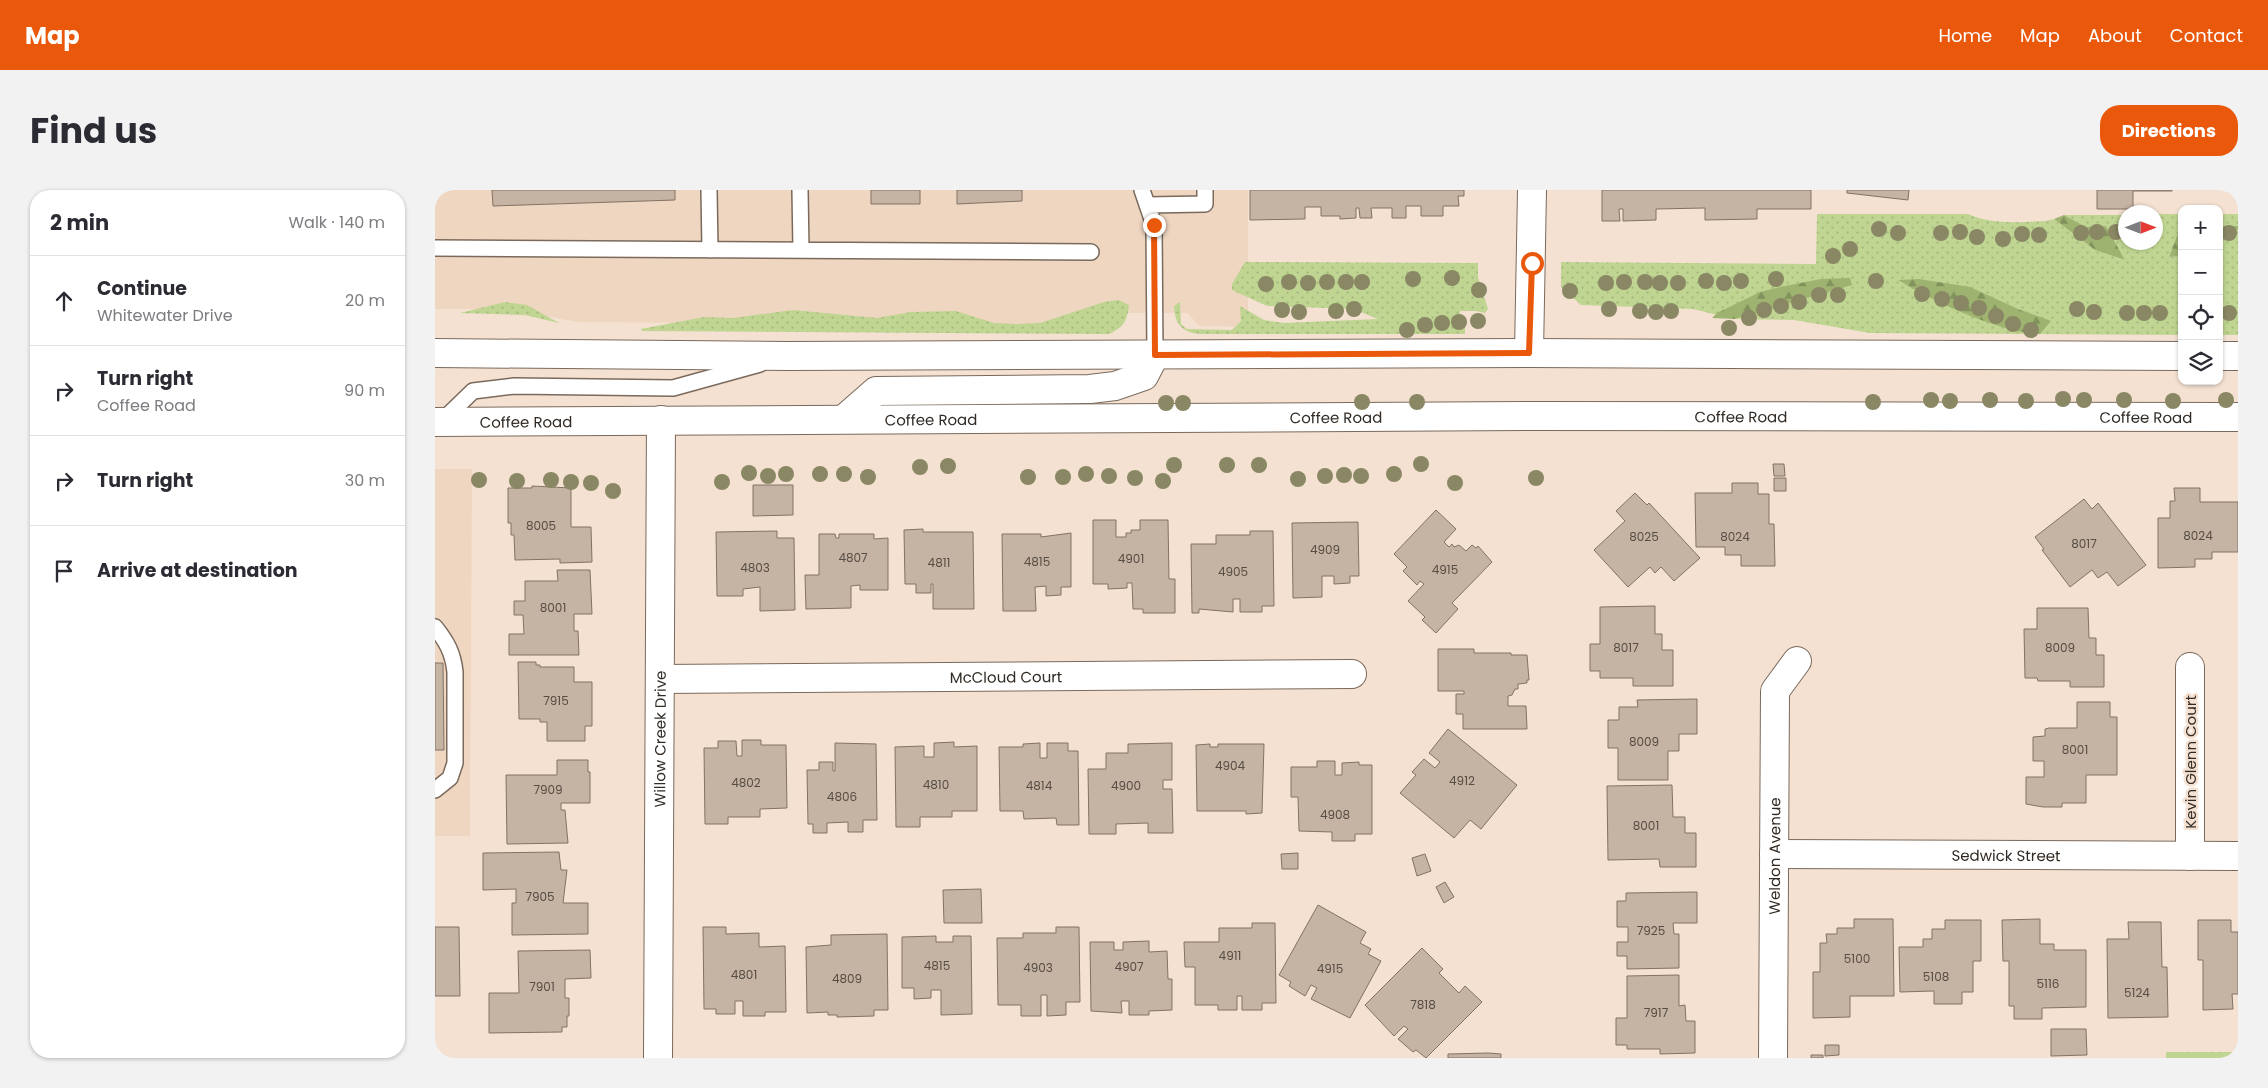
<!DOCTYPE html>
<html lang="en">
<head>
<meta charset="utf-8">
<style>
	:root { --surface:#fff; --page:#f2f2f3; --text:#2b2b33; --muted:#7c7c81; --line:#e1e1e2; --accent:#ea580c }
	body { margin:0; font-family:Poppins,sans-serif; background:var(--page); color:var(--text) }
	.controls { position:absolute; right:15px; top:15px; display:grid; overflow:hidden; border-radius:10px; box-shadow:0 1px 4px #0004 }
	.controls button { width:45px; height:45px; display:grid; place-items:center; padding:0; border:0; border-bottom:1px solid var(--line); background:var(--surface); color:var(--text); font:25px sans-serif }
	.compass { position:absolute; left:1683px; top:15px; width:45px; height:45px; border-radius:50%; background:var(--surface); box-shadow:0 1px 4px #0004; rotate:90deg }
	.stop { position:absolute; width:15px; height:15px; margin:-11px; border:4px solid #ea580c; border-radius:50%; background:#fff }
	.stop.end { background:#ea580c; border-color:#fff; box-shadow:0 1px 5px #0008 }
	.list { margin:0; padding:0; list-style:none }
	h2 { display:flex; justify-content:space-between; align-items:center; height:65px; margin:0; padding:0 20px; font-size:21px }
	h2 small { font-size:16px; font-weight:400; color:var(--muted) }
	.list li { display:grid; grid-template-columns:32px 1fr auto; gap:15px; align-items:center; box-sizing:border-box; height:90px; padding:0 20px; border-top:1px solid var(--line) }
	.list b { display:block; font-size:19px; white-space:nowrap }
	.list p { margin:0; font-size:16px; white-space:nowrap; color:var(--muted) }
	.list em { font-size:16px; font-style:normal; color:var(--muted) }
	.icon { flex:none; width:28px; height:28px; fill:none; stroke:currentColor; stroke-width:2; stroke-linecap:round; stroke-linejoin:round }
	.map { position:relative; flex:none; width:1803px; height:868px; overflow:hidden; border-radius:20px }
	header { display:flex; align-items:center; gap:30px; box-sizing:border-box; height:70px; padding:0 25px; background:var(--accent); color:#fff }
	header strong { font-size:24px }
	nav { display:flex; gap:28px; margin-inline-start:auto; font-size:18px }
	.intro { display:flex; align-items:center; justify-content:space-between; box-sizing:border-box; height:120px; padding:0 30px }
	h1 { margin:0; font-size:35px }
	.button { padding:12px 22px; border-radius:20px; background:var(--accent); color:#fff; font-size:18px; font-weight:700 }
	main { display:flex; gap:30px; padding:0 30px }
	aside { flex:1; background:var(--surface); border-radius:20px; box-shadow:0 1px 4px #0004 }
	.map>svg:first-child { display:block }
</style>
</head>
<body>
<header>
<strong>Map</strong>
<nav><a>Home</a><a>Map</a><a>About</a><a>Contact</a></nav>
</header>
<div class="intro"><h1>Find us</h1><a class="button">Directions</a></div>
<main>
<aside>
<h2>2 min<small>Walk · 140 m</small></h2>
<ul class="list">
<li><svg class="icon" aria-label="ahead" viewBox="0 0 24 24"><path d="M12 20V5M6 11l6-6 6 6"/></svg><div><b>Continue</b><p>Whitewater Drive</p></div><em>20 m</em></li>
<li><svg class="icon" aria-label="right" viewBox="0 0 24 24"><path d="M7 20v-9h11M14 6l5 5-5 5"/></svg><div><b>Turn right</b><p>Coffee Road</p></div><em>90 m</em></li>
<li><svg class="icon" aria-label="right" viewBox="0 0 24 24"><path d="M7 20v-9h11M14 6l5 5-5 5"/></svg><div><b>Turn right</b></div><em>30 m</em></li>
<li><svg class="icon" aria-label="arrive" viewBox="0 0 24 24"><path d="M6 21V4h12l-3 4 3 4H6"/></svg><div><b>Arrive at destination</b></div></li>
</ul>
</aside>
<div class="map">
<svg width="1803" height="868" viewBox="0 0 1803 868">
	<defs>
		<pattern id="grass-dots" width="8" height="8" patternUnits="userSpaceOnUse" patternTransform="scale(1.25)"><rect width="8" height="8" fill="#bfd591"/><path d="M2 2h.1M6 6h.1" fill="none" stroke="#a5b77d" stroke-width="1.8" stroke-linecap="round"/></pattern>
		<pattern id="forest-firs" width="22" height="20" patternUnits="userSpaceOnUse" patternTransform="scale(1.25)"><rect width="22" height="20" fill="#9fb370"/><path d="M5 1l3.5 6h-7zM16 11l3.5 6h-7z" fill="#82925c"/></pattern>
		<pattern id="park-crowns" width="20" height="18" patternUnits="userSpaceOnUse" patternTransform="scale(1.25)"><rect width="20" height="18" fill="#bfd591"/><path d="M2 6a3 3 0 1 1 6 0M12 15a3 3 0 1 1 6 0" fill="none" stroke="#a5b77d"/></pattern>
	</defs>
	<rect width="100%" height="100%" fill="#f4e1d1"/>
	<!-- built -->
	<path fill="#efd6c1" d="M0,0H813V137L765,136L752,123H683L670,136L143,132L71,119H0Z
		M0,279H37L35,646H0Z"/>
	<!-- grass -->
	<path fill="url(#grass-dots)" d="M1382,24H1533C1557,35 1585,32 1611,31L1619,29L1660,60L1690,70L1671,36L1651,37L1629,25H1690V52H1720L1721,24H1747V36L1734,67L1747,66V145L1435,143L1359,130L1299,129L1258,119L1146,115L1126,97V72L1381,74Z
		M1784,24H1803V36H1784Z
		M1803,39V145H1784V54Z
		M810,72L1043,73V87L1053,119L1050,123L1041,121H1025L1023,137H1030V144H765C746,142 740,134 739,116L745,112L746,134L752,139L797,140L806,131L805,116L829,130L849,133L943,129L918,119L832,116L797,100V94Z
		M684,110L694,115C692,131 689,137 674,144L207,141L206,139L269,127L298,128L358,120L442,128L476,122L521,121L559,133L582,134L605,133L669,112Z
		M70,112L92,115L124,133L90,125L25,123Z"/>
	<!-- forest -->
	<path fill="url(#forest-firs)" d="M1629,25L1651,37L1671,36L1690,70L1660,60L1619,29Z
		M1746,36L1747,66L1734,67Z
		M1784,36H1803V39L1784,54Z
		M1415,88L1417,95L1299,129L1277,128L1282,123L1325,102L1345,97L1386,89Z
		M1484,89L1535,97L1583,119L1616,131L1605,144C1565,143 1498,111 1463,90Z"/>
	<!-- park -->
	<path fill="url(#park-crowns)" d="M1731,862H1803V868H1731Z"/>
	<!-- building -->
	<path fill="#c5b3a3" stroke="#837264" d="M57,0H240V10L58,16Z
		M436,0H485V14H436Z
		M522,0H587V11L522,14Z
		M815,0H1029V6H1023L1024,16H1008V26H986V16H971V28H957V18H936L937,28H925L924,18H921V28L905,29V26H886V17H870V29L815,30Z
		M1167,0H1376V19H1322V29L1270,30V18L1221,19V30L1188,31V19H1184L1185,31H1167Z
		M1412,0H1474L1473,10L1412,3Z
		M1662,0H1737V1H1698V19H1662Z
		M1338,274H1349L1350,286H1339Z
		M1339,288H1351V301H1339Z
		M1297,293H1323V304H1334V334H1339L1340,376H1306V365H1290V357H1261L1260,303H1297Z
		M318,295H358V325L318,326Z
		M97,296L136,298V337H156L157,372L125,373V369L80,370L79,345H76V333H73V298H97Z
		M1739,298H1765V312H1803V362H1777V369H1760V377L1723,378V328H1735V311H1740Z
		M1200,303L1212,315L1214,313L1265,368L1239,391L1226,377L1220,383L1215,377L1193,397L1159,360L1190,331L1181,321Z
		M1649,309L1657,319L1663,313L1711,375L1683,396L1672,382L1663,388L1657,380L1635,397L1607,360L1609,359L1600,347Z
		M1001,320L1021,339L1009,352L1014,357L1017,354L1019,357L1024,355L1031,361L1037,355L1041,358L1043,356L1057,372L1017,413L1023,419L1001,443L987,430L990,427L973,411L989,394L985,391L982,395L968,381L972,377L959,364Z
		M658,330H681V347H691V343H696V340H705V330H733L734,389H740V423H708V419H698L697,393H692V398L673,399V394H658Z
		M923,332L924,386H915V393L899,394V386H887V407L858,408L857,333Z
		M488,339V342H538L539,419H498V394H496V403H481V394H470L469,340Z
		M342,341V348H359L360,420L325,421V397L308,399V406H282L281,342Z
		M815,341H838L839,416H827V422H805V409H798V422L764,419V423H757L756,354H781V345H815Z
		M636,343V397H626V405L611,406V396L600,397L601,421H568L567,344H606V347Z
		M384,344H400L401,348H404V344H439V349L453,348V400H425V395L416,396V418L371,419L370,385H384Z
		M122,380H155L157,424H139V441H143L144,465H74V444H89L88,425H79V411H90V391H123Z
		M1220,416V444H1227V460H1238V496H1198V488H1165V481H1155V454H1165V417Z
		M1602,418H1653L1654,448H1661V465H1669V497H1635V491H1603L1602,488H1590L1589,439H1602Z
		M1003,459H1039V463H1076V465H1092L1094,490H1092V493L1083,494V499H1080L1077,505L1073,506V516H1091L1092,539H1028V524H1021V504H1029V501H1003Z
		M83,472H101V475H105V477H139V492H157V536H150V551H112V532H105V529H84Z
		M0,473H8L9,560H0Z
		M1262,509V544H1244V561H1233V590H1183V558H1173V530H1184V517H1203L1202,510Z
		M1642,512H1675V527H1682V585H1651V613H1627V617H1608L1591,614V587H1609V571H1598V547L1610,546V539L1614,538H1642Z
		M1013,539L1082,595L1046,639L1035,630L1019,648L965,603L981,585L977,582L989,569L1000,578L1005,572L994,563Z
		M307,550H326V555H351L352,618L325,619V627H293V634H270L269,558H283V551H301L302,566H307Z
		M519,552V557L542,556V621H517V627H485V637H461L460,557L489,556V567H499V553Z
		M400,553L441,554L442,630H428V642H413V632L392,633V643H378V634H373L372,580H384V572H398V581H400Z
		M605,553V568H612V553H633V561H643L644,635H622L621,628L589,629L588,621H565L564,557H588V554Z
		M737,553V590H728V599H737L738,643H713V633L681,634V644H654L653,579H671V563H693V554Z
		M775,554V557H783V554H829L827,623L811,624V621H762L761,555Z
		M122,570H153V582H155V613H126V620H130L133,653L72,654L71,585H122Z
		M882,571H900V585H907V573L924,572V575H937V644H920V651H897V642L864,641L863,607H856V577H882Z
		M1237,595L1238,627H1250V643H1261V677H1225L1224,669L1173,670L1172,596Z
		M124,662L126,680H132L128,713H153V744L77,745V713H81V699L48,700V663Z
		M863,663V679H847L846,664Z
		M990,664L996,681L982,686L977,668Z
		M1010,692L1019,707L1009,713L1001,697Z
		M546,699L547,733H509L508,700Z
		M1262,702V733H1238L1239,744H1244V778L1192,779V766H1182V752H1193V737H1182V711H1191V703Z
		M883,715L931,742L925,753L936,759L933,764L946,771L915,828L876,809L882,798L876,795L870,806L854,796L856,792L844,785Z
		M1419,729H1458L1459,806H1415V827L1378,828V782H1385V753H1392L1391,744H1402V738H1419Z
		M1605,729V754H1619V760H1651V817L1607,818V829H1579V816H1574V771H1568L1567,730Z
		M1510,730H1546V771H1538V802H1527V814H1499V801L1465,802L1464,757H1488V749H1497V739H1510Z
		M1763,730H1796V742H1803V804H1797L1798,819L1768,820V770H1763Z
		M1693,732H1726L1727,777H1732L1733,827L1673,828L1672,749H1694Z
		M817,733H840L841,813H827V820H807V806H802V820H783V815H760V777H750L749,752H784V738H817Z
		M0,737H24L25,806H0Z
		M268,737H291V744L324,743V757L350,756L351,822H330V826H308V811H300V824H281V819H269Z
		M621,737H644L645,812H631V825L612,826V805H606V826H586V815H563L562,748H588V743H621Z
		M452,744L453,820H439V826L402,827V825H393V822L372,823L371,757L396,755V745Z
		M501,746V752H518V746H536L537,824L506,825V800H496V808L479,809V798H467V747Z
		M714,751V762L732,761L733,789H737V820L714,821V825H694V811H686L687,823L656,821L655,752H679V760H688V752Z
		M987,758L1008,779L1004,783L1024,803L1030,796L1047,812L991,868L981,860L978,862L963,849L973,839L969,836L959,846L930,815Z
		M155,760L156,788L130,789V808H134V826H132V837H127V842L54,843V803H84L83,761Z
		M1244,785V816L1250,815L1251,831H1260V863L1225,864V859H1192V855H1181V828H1192V786Z
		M1616,839H1651L1652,865L1616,866Z
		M1390,855H1404V865L1390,866Z
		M1053,863L1066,864V868H1013V864Z
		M1376,865H1388V868H1376Z"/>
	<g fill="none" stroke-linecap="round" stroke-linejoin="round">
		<!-- service casing -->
		<g stroke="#7b6a5c" stroke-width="18">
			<path id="service" d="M274,0L275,60
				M365,0L366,60
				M707,0L719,35L720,165
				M712,15L770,14V0
				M0,58L656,62
				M6,232L38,201L79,196L238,198L325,174
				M0,437C12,452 18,463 20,482V573L15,588L0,600"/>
		</g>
		<!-- minor casing -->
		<g stroke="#7b6a5c" stroke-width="30">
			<g id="minor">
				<path d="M1094,163L1097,0"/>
				<path id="s1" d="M225,489L917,484"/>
				<path id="s2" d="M1339,664L1803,666"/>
				<path d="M1755,666V477"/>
				<path id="s3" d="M223,868L226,230"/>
				<path id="s4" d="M1338,868L1340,501L1362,471"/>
			</g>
		</g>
		<!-- secondary casing -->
		<g stroke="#7b6a5c" stroke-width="30">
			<g id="secondary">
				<path d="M0,163L353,166L1094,163L1747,166"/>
				<path d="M1784,166H1803"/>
				<path d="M409,229L441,201L655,199L680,196L709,186L720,165"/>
				<path id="s5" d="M0,232L1094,226L1803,227"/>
			</g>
		</g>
		<!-- service -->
		<use href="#service" stroke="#fff" stroke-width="15"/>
		<!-- minor -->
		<use href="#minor" stroke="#fff" stroke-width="28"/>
		<!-- secondary -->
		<use href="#secondary" stroke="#fff" stroke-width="28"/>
	</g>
	<!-- trees -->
	<g fill="#898764">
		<circle cx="1444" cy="39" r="8"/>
		<circle cx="1525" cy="42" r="8"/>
		<circle cx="1662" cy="42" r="8"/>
		<circle cx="1681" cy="42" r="8"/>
		<circle cx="1463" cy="43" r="8"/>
		<circle cx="1506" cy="43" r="8"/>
		<circle cx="1646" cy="43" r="8"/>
		<circle cx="1794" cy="43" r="8"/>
		<circle cx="1587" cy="44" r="8"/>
		<circle cx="1604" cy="45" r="8"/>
		<circle cx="1542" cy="47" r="8"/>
		<circle cx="1568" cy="49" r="8"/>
		<circle cx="1415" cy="59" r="8"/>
		<circle cx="1398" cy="66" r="8"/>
		<circle cx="1017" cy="88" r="8"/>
		<circle cx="978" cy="89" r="8"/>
		<circle cx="1341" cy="89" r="8"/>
		<circle cx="1271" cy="91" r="8"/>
		<circle cx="1306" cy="91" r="8"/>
		<circle cx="1441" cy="91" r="8"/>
		<circle cx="854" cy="92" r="8"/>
		<circle cx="892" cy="92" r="8"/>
		<circle cx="911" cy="92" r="8"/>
		<circle cx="927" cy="92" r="8"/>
		<circle cx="1189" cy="92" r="8"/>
		<circle cx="1210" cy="92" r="8"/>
		<circle cx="873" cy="93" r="8"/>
		<circle cx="1171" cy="93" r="8"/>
		<circle cx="1225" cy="93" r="8"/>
		<circle cx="1243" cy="93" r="8"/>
		<circle cx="1289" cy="93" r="8"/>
		<circle cx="831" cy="94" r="8"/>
		<circle cx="1044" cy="100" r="8"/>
		<circle cx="1135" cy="101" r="8"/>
		<circle cx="1487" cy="104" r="8"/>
		<circle cx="1384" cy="105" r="8"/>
		<circle cx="1403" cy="105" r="8"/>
		<circle cx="1507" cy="109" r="8"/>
		<circle cx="1364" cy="112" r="8"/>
		<circle cx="1526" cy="113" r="8"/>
		<circle cx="1346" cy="116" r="8"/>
		<circle cx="1544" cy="118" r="8"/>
		<circle cx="919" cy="119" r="8"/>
		<circle cx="1174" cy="119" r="8"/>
		<circle cx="1642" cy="119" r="8"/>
		<circle cx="847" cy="120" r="8"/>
		<circle cx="1329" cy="120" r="8"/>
		<circle cx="901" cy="121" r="8"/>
		<circle cx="1205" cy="121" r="8"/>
		<circle cx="1236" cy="121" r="8"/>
		<circle cx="864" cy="122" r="8"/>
		<circle cx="1221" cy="122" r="8"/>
		<circle cx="1659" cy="122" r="8"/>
		<circle cx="1692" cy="123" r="8"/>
		<circle cx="1709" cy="123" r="8"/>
		<circle cx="1725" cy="123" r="8"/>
		<circle cx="1794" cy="123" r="8"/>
		<circle cx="1561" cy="126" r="8"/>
		<circle cx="1314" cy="128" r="8"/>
		<circle cx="1043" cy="131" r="8"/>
		<circle cx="1024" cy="132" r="8"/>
		<circle cx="1007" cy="133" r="8"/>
		<circle cx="1578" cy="134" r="8"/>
		<circle cx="990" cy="135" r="8"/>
		<circle cx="1294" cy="138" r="8"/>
		<circle cx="972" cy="140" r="8"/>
		<circle cx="1596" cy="140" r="8"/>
		<circle cx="1628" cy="209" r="8"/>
		<circle cx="1496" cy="210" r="8"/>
		<circle cx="1555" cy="210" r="8"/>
		<circle cx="1649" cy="210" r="8"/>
		<circle cx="1689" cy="210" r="8"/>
		<circle cx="1791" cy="210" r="8"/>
		<circle cx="1515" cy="211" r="8"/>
		<circle cx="1591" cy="211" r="8"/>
		<circle cx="1738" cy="211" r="8"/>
		<circle cx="927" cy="212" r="8"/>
		<circle cx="982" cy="212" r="8"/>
		<circle cx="1438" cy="212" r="8"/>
		<circle cx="731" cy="213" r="8"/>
		<circle cx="748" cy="213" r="8"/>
		<circle cx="986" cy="274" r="8"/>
		<circle cx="739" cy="275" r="8"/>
		<circle cx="792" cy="275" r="8"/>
		<circle cx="824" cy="275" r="8"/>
		<circle cx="513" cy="276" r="8"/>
		<circle cx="485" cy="277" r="8"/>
		<circle cx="314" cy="283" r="8"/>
		<circle cx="351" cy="284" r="8"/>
		<circle cx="385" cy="284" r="8"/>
		<circle cx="409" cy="284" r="8"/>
		<circle cx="651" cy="284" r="8"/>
		<circle cx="959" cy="284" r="8"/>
		<circle cx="909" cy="285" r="8"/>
		<circle cx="333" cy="286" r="8"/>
		<circle cx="674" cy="286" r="8"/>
		<circle cx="890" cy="286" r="8"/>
		<circle cx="926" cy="286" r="8"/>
		<circle cx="433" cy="287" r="8"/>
		<circle cx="593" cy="287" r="8"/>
		<circle cx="628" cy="287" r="8"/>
		<circle cx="700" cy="288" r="8"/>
		<circle cx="1101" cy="288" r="8"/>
		<circle cx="863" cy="289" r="8"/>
		<circle cx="44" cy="290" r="8"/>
		<circle cx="116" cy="290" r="8"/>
		<circle cx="82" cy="291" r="8"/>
		<circle cx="728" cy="291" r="8"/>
		<circle cx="136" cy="292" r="8"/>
		<circle cx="287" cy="292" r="8"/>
		<circle cx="156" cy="293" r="8"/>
		<circle cx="1020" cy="293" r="8"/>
		<circle cx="178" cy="301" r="8"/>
	</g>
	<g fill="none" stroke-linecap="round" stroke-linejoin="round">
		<!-- route -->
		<path stroke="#ea580c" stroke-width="6" d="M719,35L720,165L1094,163L1097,73"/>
	</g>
	<g text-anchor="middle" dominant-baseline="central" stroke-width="5" stroke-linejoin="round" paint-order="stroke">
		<!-- number labels -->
		<g font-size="12" fill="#574d44">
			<text x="106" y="335">8005</text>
			<text x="1763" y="345">8024</text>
			<text x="1209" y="346">8025</text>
			<text x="1300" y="346">8024</text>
			<text x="1649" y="353">8017</text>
			<text x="890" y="359">4909</text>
			<text x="418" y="367">4807</text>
			<text x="696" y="368">4901</text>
			<text x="602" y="371">4815</text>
			<text x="504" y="372">4811</text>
			<text x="320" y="377">4803</text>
			<text x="1010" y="379">4915</text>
			<text x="798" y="381">4905</text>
			<text x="118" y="417">8001</text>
			<text x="1191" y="457">8017</text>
			<text x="1625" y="457">8009</text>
			<text x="121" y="510">7915</text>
			<text x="1209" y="551">8009</text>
			<text x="1640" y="559">8001</text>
			<text x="795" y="575">4904</text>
			<text x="1027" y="590">4912</text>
			<text x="311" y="592">4802</text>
			<text x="501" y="594">4810</text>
			<text x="604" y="595">4814</text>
			<text x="691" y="595">4900</text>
			<text x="113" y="599">7909</text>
			<text x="407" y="606">4806</text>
			<text x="900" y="624">4908</text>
			<text x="1211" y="635">8001</text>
			<text x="105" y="706">7905</text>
			<text x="1216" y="740">7925</text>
			<text x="795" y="765">4911</text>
			<text x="1422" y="768">5100</text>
			<text x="502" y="775">4815</text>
			<text x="694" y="776">4907</text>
			<text x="603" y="777">4903</text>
			<text x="895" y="778">4915</text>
			<text x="309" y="784">4801</text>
			<text x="1501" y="786">5108</text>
			<text x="412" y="788">4809</text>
			<text x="1613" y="793">5116</text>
			<text x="107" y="796">7901</text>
			<text x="1702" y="802">5124</text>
			<text x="988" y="814">7818</text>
			<text x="1221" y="822">7917</text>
		</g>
		<!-- street labels -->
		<g font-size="15" fill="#322b25" stroke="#f4e1d1">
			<text stroke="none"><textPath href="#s5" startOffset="1306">Coffee Road</textPath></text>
			<text stroke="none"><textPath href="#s5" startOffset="901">Coffee Road</textPath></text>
			<text stroke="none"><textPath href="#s5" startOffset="1711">Coffee Road</textPath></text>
			<text stroke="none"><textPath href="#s5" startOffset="496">Coffee Road</textPath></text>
			<text stroke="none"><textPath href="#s5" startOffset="91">Coffee Road</textPath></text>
			<text stroke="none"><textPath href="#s1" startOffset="346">McCloud Court</textPath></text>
			<text stroke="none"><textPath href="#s3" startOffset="319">Willow Creek Drive</textPath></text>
			<text transform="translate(1755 572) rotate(-90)">Kevin Glenn Court</text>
			<text stroke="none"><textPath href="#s4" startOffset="202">Weldon Avenue</textPath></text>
			<text stroke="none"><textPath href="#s2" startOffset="232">Sedwick Street</textPath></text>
		</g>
	</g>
</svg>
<div class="controls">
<button>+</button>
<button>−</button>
<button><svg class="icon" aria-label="locate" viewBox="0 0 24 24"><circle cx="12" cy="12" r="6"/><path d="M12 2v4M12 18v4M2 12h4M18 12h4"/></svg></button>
<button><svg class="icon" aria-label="layers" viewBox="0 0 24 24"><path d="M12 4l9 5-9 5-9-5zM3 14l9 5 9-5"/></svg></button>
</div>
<svg class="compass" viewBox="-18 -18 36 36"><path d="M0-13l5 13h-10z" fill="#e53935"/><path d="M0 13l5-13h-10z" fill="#7c7c81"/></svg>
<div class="stop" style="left:1097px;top:73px"></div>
<div class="stop end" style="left:719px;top:35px"></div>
</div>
</main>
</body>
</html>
